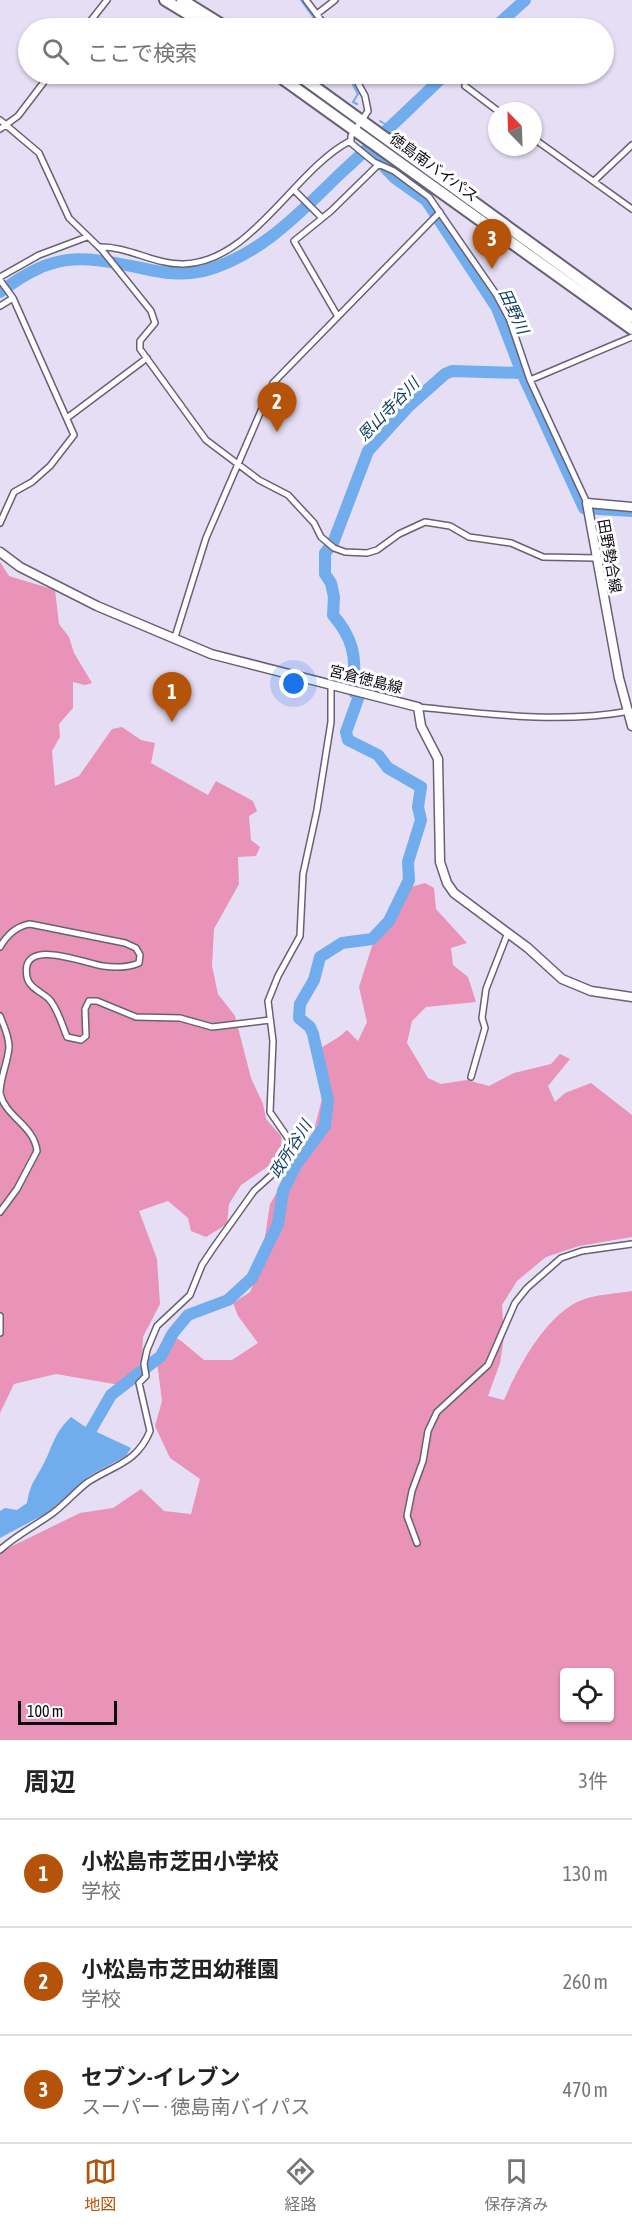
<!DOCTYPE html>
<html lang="ja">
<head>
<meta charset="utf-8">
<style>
	:root { --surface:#fff; --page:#f6f6f6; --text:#222; --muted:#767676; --line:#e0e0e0; --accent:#b45309 }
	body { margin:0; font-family:"Asap Condensed","Noto Sans JP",sans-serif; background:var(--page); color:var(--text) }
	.controls { position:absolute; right:18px; bottom:18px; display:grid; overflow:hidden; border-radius:6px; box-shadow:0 2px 4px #0004 }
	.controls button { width:54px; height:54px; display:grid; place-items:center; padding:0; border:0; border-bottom:2px solid var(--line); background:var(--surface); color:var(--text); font:30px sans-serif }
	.compass { position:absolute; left:488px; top:102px; width:54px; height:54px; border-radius:50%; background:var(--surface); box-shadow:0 2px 4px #0004; rotate:337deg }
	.scale { position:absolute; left:18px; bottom:15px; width:99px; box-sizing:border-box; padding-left:6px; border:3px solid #0c0a11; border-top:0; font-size:16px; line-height:21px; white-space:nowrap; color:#0c0a11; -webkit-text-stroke:4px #fff; paint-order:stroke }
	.you { position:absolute; left:294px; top:684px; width:21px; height:21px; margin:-15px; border:4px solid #fff; border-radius:50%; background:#1a73e8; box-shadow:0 0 0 9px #1a73e833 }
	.badge { display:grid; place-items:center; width:39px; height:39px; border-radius:50%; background:var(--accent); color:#fff; font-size:20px; font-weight:700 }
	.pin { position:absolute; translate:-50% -50px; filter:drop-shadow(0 2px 3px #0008) }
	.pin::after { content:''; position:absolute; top:32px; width:21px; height:18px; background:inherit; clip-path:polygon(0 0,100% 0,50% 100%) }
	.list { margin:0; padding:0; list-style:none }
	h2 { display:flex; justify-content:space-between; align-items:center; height:78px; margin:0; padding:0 24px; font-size:26px }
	h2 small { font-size:20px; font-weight:400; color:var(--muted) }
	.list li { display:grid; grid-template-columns:39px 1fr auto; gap:18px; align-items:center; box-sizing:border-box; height:108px; padding:0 24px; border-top:2px solid var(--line) }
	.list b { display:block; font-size:22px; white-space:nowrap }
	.list p { margin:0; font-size:20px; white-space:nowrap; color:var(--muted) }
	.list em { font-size:20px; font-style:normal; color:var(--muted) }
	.icon { flex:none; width:33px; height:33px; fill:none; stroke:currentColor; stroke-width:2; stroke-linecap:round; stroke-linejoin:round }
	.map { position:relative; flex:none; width:632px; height:1740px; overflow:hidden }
	.search { position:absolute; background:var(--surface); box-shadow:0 2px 4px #0004; left:18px; right:18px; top:18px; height:66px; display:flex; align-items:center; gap:15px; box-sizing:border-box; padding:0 21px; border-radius:33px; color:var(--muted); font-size:22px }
	.sheet { height:402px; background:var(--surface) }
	nav { display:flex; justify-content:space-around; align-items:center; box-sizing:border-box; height:84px; border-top:2px solid var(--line); background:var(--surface); font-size:16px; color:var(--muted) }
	nav a { display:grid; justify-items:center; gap:3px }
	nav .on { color:var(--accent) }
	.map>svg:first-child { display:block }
</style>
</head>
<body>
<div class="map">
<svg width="632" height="1740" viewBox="0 0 632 1740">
	<rect width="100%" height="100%" fill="#e5def4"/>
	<!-- forest -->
	<path fill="#e993b9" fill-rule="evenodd" d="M0,562L9,576L55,590L59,624L69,637L74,653L92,683L85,685L73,682V708L59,724L60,737L52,751L55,786L79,776L112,729L122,727L141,740L155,743L151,763L208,795L216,781L253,801L257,811L249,816L251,840L260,847L256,856L238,857L239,884L214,929L212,966L218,994L235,1016L251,1078L263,1104L266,1119L281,1136L282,1150L273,1163L241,1185L229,1204L227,1224L206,1237L191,1231L188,1218L168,1201L139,1211L157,1259L160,1304L143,1337L142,1359L136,1371L120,1385L56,1374L14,1384L0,1413Z
		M425,883L434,888L436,909L467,943L451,948L453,965L468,977L476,1002L426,1007L412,1021L407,1043L428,1078L441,1084L467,1080L489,1086L514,1073L551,1064L560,1054L570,1059L548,1086L555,1102L565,1093L591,1083L632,1115V1237L579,1246L546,1257L517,1281L502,1305L504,1337L500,1363L488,1396L504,1400C518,1367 547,1313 582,1300C597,1294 616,1294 632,1291V1740H0V1552L80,1513L113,1508L141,1489L164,1511L191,1514L200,1479L170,1458L155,1426L162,1401L156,1354L166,1333L180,1340L204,1360H232L258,1343L238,1316L233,1303L250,1292L260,1269L270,1204L286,1177L303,1164L312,1138L324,1091L313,1054C324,1044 336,1041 347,1030L358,1041L367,1022L359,987L372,946L391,922L407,888ZM564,1672H610V1718H564Z"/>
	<!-- water -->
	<path fill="#71aded" d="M71,1417L84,1426L131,1448L126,1456L89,1476L47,1513L0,1538V1511L5,1508L17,1510L27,1503C31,1483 33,1483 42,1467C53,1447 53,1434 71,1417Z"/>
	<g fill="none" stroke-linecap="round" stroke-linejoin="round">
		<!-- stream -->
		<path stroke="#71aded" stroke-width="2" d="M301,0L321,28
			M347,74L358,94L353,102L357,104
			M380,121L390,127"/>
		<!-- river -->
		<path stroke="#71aded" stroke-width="12" d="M494,28L525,0
			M367,149L395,178L426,200L497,308L522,373L584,508L632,511
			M0,292C54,252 78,255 141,268C163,273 182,276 204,271C262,255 301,211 343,171C378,139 412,106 446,74
			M353,684C357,656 352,637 333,615L334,597L331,583L325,574V553L333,543L368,451L409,406L445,374L452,371L522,373
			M88,1435L111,1395L161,1356L173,1333L188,1315L228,1300L252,1278L278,1224L283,1191L296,1165L325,1126L328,1100L313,1034L310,1027L299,1018L300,1004L314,980L320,957L342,943L372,939L389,921L409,880L408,862L421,820L418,807L421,787L388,768L378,755L348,740L346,732L359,696L354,692"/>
		<!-- street casing -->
		<g stroke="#686175" stroke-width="8">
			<path id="street" d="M306,0L327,28
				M317,14L335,0
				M85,28L107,0
				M353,74L365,96L368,111L351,136V143L374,162L394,171L429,197L496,294L509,318L530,380L587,503
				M465,86L498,111
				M0,120L39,153L69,218L102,250L151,311L155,323L140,341V349L206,440L259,480L288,495L314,523L321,537L334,548L345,552L367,553L377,550L399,534L425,522L450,526L469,537L511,543L543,557L596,558
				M0,129L18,116L50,74
				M533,138L632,209
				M594,181L632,145
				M294,190L322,218
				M99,247C128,246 155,265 184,264C252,262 294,170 350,141
				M0,277L39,255L87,237
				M0,280L13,298L74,435L50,466L32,482L14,492L0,523
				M0,306L13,298
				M337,315L294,241L331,211L378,165
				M530,380L632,337
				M67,418L147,358
				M175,637L206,538L273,383L440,212
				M418,707C488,714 560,724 630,711
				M0,947C7,935 16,926 30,924L125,943L136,948L140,955L139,963C127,968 116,968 103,966C86,964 19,935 27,977C29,988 42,992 49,999C58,1009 62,1025 67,1037L81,1040L86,1036L85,1009L89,1001H97L136,1017L180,1018L212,1027L270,1020
				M0,1016C4,1026 9,1036 9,1047C8,1062 0,1078 0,1093C5,1117 34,1125 37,1151L17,1189L0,1212
				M471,1077L485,1028L482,1018L486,989L507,935
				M0,1316V1333
				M417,1543L407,1516L412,1491L423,1461L428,1431L437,1412L488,1365L515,1303L527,1288L561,1258L582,1251L632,1244
				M0,1550C16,1535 35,1526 53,1513C66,1503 76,1491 88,1482C114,1465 137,1463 150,1431L139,1383L146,1376L144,1364L147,1350L157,1326L190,1295L202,1265L214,1247L254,1191L284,1164L292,1150L290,1141L270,1112L273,1041L268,1001L278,976L300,936L303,874L317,810L331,722V684"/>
		</g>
		<!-- secondary casing -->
		<g stroke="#686175" stroke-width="11">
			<path id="secondary" d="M632,507L587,503L619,678L632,726
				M0,552L20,567L97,606L211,654L418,707L421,726L438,759L440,862L447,883L454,893L528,948L562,979L591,991L632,997"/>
		</g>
		<!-- highway casing -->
		<g stroke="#686175" stroke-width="14">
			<path id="highway" d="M165,0L211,28
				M182,0L227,28
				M276,74L632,329
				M297,74L632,317"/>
		</g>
		<!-- street -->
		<use href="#street" stroke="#fff" stroke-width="5"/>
		<!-- secondary -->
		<use href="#secondary" stroke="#fff" stroke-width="8"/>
		<!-- highway -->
		<use href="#highway" stroke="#fff" stroke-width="10"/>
	</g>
	<g text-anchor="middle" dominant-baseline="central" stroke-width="6" stroke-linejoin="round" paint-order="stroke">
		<!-- street labels -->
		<g font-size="15" fill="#0c0a11" stroke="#fff">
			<text transform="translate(434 167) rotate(36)">徳島南バイパス</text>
			<text transform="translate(610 556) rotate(80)">田野勢合線</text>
			<text transform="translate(366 679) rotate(14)">宮倉徳島線</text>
		</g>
		<!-- water labels -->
		<g font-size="16" font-style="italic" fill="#133e67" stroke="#fff">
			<text transform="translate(514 311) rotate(65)">田野川</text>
			<text transform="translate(388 409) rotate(-46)">恩山寺谷川</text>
			<text transform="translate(290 1149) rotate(-58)">政所谷川</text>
		</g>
	</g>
</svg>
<div class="controls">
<button><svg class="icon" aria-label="locate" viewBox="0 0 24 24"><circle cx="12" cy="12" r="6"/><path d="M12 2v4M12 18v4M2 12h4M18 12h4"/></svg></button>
</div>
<svg class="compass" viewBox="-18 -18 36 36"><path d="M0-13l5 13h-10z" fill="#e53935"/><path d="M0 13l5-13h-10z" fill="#767676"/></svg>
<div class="scale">100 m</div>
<div class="you"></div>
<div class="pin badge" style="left:172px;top:722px">1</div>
<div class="pin badge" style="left:277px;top:432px">2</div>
<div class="pin badge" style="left:492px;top:269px">3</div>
<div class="search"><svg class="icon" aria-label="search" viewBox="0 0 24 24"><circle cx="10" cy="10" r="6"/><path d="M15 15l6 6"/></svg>ここで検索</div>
</div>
<section class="sheet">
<h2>周辺<small>3件</small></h2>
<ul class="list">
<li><span class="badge">1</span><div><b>小松島市芝田小学校</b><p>学校</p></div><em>130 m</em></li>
<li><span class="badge">2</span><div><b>小松島市芝田幼稚園</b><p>学校</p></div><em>260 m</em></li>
<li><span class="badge">3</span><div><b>セブン-イレブン</b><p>スーパー · 徳島南バイパス</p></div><em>470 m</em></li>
</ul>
</section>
<nav>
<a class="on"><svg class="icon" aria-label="map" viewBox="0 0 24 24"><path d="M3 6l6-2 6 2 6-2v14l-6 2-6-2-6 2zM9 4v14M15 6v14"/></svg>地図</a>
<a><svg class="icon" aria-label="directions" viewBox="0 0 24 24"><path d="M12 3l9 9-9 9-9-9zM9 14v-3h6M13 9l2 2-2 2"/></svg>経路</a>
<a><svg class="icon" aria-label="saved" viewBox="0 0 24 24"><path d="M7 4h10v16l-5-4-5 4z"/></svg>保存済み</a>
</nav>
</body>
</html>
